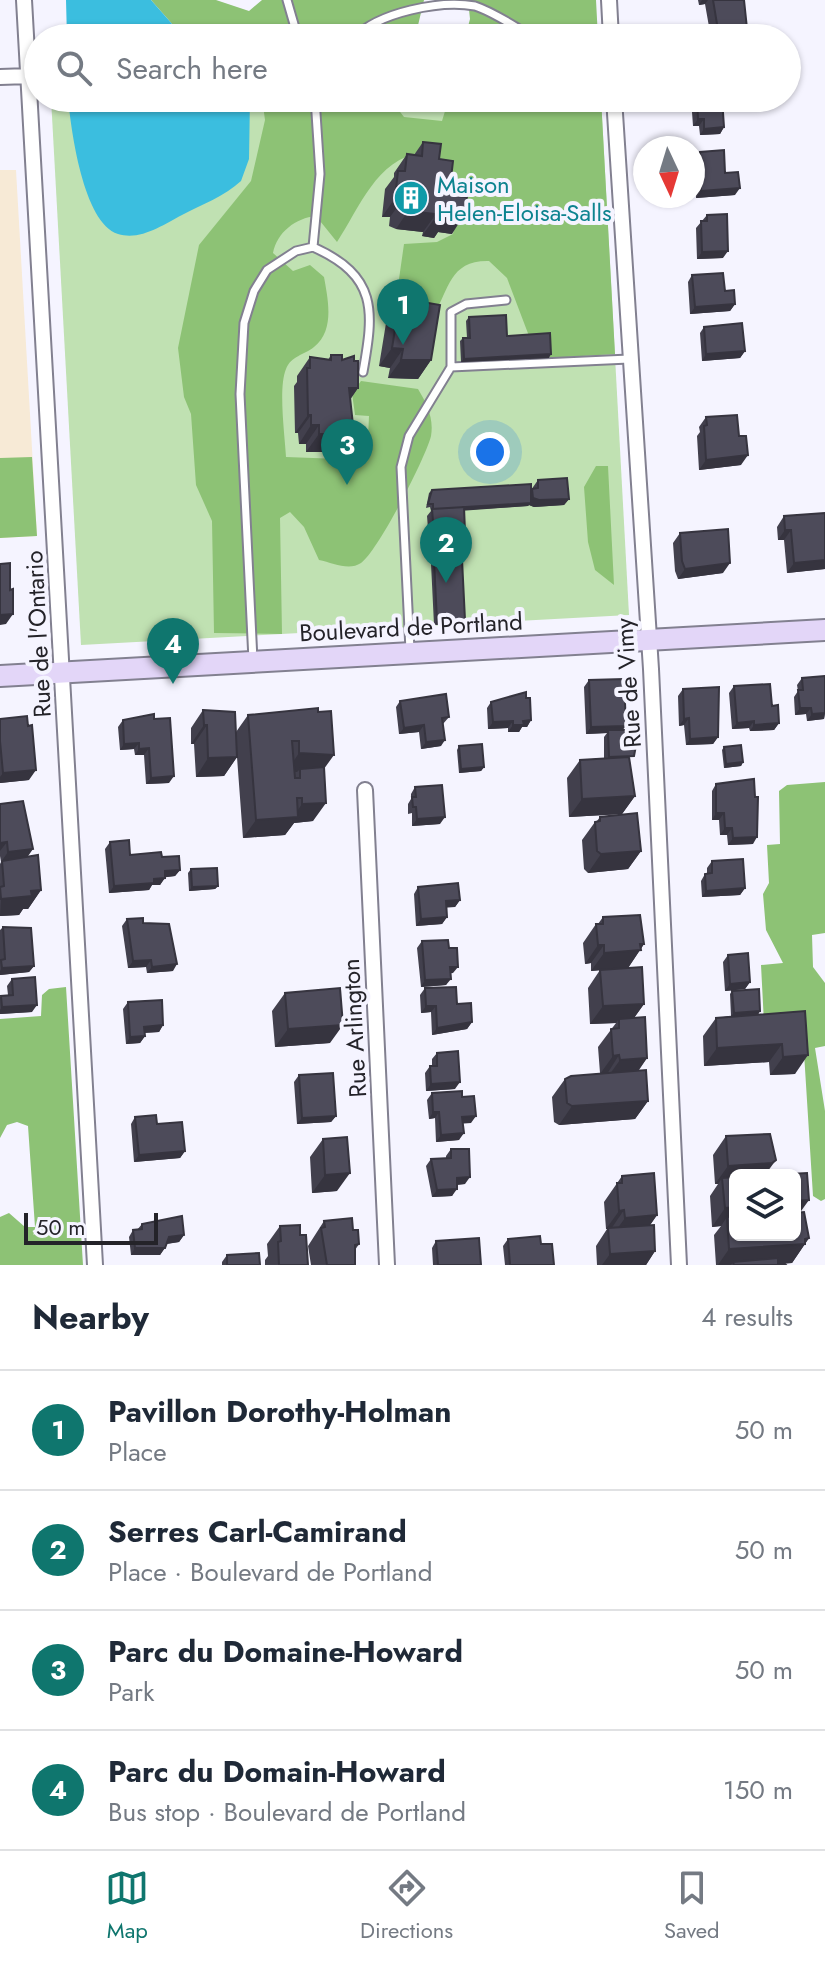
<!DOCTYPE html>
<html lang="en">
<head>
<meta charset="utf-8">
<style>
	:root { --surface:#fff; --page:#f6f6f7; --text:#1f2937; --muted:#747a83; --line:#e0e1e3; --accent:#0f766e }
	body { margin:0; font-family:Jost,sans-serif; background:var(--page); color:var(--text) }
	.controls { position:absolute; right:24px; bottom:24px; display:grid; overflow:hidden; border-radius:12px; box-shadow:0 2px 6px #0004 }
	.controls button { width:72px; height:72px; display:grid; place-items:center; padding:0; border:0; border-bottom:2px solid var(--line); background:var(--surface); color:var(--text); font:40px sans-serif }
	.compass { position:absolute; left:633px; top:136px; width:72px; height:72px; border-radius:50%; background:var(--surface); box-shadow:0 2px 6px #0004; rotate:176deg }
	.scale { position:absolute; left:24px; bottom:20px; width:134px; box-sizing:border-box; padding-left:8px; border:4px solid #242329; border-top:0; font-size:22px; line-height:28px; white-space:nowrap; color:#242329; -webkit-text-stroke:6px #f5f4ff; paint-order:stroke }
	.you { position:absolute; left:490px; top:452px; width:28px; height:28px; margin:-20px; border:6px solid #fff; border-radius:50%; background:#1a73e8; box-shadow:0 0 0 12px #1a73e833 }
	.badge { display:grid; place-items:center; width:52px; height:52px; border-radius:50%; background:var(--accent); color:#fff; font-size:26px; font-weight:700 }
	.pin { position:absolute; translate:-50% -66px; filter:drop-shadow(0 2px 4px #0008) }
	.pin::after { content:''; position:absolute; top:42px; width:28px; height:24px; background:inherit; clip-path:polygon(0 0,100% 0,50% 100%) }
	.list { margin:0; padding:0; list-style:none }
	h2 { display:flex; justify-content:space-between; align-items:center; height:104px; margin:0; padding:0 32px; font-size:34px }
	h2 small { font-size:26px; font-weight:400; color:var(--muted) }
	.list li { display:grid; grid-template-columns:52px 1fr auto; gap:24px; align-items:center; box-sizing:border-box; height:120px; padding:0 32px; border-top:2px solid var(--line) }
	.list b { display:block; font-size:30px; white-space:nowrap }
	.list p { margin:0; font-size:26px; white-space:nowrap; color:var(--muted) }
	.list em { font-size:26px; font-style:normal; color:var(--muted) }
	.icon { flex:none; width:44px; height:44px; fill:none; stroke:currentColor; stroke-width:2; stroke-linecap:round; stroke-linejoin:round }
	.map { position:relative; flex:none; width:825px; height:1265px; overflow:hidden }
	.search { position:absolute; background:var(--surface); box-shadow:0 2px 6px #0004; left:24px; right:24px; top:24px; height:88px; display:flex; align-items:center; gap:20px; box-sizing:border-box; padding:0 28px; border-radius:44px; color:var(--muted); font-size:30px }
	.sheet { height:584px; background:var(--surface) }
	nav { display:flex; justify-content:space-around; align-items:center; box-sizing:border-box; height:112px; border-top:2px solid var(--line); background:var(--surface); font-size:22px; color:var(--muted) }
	nav a { display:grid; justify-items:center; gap:4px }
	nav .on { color:var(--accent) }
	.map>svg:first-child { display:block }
</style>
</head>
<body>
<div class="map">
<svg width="825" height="1265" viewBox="0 0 825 1265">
	<rect width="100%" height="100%" fill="#f5f4ff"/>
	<!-- education -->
	<path fill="#f7ead6" d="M0,170H16L37,536L0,538Z"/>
	<!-- green -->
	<path fill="#c0e1b2" d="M51,98H601L629,615L81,645Z"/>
	<!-- forest -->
	<path fill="#8dc275" d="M151,0H216L249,11L262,0H424L415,38H201L173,25Z
		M468,0H596L598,38H465L470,19Z
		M262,98H399L397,108L404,117L442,121L449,98H601L615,354L550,358L549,336H529L507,278L489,261C450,260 449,289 434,315L403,316L407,296L397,293L404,244L437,242L453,234L456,219L422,152C376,160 360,207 337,242L316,216C296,218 277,232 273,253L293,271L310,265L324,277C328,300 335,330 314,347C304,355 291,356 286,369C278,388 285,436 286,457L367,460L369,416L355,415L352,393L361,381L418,389C427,404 434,418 431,436C426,457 378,551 361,563C349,571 333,563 319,560L304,527L290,512L280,518L282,634L214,633L212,521L196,485L191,414L184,397L178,348L199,245L251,181L265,120Z
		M32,457L37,536L0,538V458Z
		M596,466H608L614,585L595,570L588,542L584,487Z
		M825,782V933L812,935L813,967L825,983V1046L815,1048L825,1111V1199L821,1201L813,1196L802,1021L764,1023L761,965L783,963L766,930L763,894L769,883L767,845L780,844L779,791L787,785Z
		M66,987L83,1265H0V1217L9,1213L25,1227H35L28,1126L17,1122L7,1125L0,1138V1019L41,1016L42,995L49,989Z"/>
	<!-- water -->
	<path fill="#3bbedf" d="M66,0H151L173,25L201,38H67Z
		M68,98H250L249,159L241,181C225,196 201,205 182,215C163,225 140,241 118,234C83,223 71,129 68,98Z"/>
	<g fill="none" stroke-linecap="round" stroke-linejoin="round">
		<!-- service casing -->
		<g stroke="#828090" stroke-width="11">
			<path id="service" d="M287,0L298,38
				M354,38C379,12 440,0 475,6C496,13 516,28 535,38
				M313,247C378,276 374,311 363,372
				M451,367L629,359
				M410,650L401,467L409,436L451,367V312L466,304L506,300
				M253,660L240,394L244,323L254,291L267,270L296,251L313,247L320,174L315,98"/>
		</g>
		<!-- minor casing -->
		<g stroke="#828090" stroke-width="18">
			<path id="minor" d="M24,0L95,1265
				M609,0L611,38
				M0,77L29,76
				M614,98L651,669L679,1265
				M365,790L387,1265"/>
		</g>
		<!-- secondary casing -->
		<g stroke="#828090" stroke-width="24">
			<path id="secondary" d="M0,676L825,630"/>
		</g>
		<!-- service -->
		<use href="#service" stroke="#fff" stroke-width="7"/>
		<!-- minor -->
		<use href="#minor" stroke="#fff" stroke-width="14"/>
		<!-- secondary -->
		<use href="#secondary" stroke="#e3d6f8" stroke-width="20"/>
	</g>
	<!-- wall -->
	<path fill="#42404d" d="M698,0H744L748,38H711L705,4L699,5Z
		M691,98H722L724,127L720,134L700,135L699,126H693Z
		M423,142L439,159L450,187L452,234L438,232L434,238L422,236L423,232L396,229L389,226L390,217H382L385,189L394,177V173L407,154L414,155Z
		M700,152L725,173L735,195L696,198L695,159Z
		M707,215L723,258L697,259L696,228Z
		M692,275L725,291L735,304L730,311L690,314L688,282Z
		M400,298L431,360L418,379L388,378L390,368L379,366L387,317Z
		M469,317L507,336L549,358L461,362L460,341L463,338H467L466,321Z
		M704,327L745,351L740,358L702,361L700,333Z
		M331,355L342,360L358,388L350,400L353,425L334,452H306V444H299L298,433H295L294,386L297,382V376L310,357L328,360Z
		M706,417L741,465L699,470L697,436L700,432L699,427Z
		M538,480L569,499L564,505L534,507L529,505L528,506L464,510L461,539L465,620L462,623L434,625L430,543L432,541H429L427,516L431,511L430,507L426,508L429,493L432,490H531Z
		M825,513V569L787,573L784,540H778L777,527L784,516Z
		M680,533L723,573L678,579L675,571L673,543Z
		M802,678L825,713L824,719L807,721L806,714L795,715L794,697L798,691L797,685Z
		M589,680L623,730L630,762L635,796L622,814L569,817L567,778L580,760L604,758V737L607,733L586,734L584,687Z
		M734,686L772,706L779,723L774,730L750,731L749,728L732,729L729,693Z
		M683,689L718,737L713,744L686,745L684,725L679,726L678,696Z
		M526,698L531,720L527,727H522L519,732H508V728L488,729L487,708L491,702Z
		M400,701L449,717L443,724L441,746L421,749L419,732L399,734L396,707Z
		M318,708L324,769L313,821L294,823L285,835L243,838L237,757L224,776L196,777L194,744H191V728L203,710L236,732L248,715Z
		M0,719L29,780L0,783Z
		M154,719L169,783L146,784L144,755H135L134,749L120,750L118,727L123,720Z
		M459,746L484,767L481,771L459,773L457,750Z
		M724,747L743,762L741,766L724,768L722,750Z
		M716,784L753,844L728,845L727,835H720L719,820H712V791Z
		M415,787L440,824L412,826V813L408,814V804L411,799V794Z
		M0,804L28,857L41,890L28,909H23L19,915L0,916V864L1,862L0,856Z
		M600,817L641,851L628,869L588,873L584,869L582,840L595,822L597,821Z
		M110,842L130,855L162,857L180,870L175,876L165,877L160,885H152L149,890L109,893L105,849Z
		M712,861L745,888L740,895L702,897L701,881L705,874H707V868Z
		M191,869L218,886L215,889L189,891L188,873Z
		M418,887L460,900L455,907H446L447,917L442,924L416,926L414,894Z
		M603,917L644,944L628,968L644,1004L634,1018L647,1058L639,1070L648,1101L635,1119L559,1125L554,1122L552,1097L565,1079L600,1073L598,1047L616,1023L590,1024L588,988L600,970L591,971V963L585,964L583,943L596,924H598Z
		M127,919L143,923L173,971L147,973L146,967L128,968L122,926Z
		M3,927L34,966L29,972L0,975V930Z
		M422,941L449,948L453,973H451L446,985L421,987L417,948Z
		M728,955L750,982L745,989L725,991L723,962Z
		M12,979L32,1012L0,1014V997L8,995L7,986Z
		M425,988L472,1022L467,1029L432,1035L431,1012L421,1013L420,995Z
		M732,991L758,1015L805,1011L795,1074L770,1075L769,1062L704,1066L703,1036L716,1018L731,1016L730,994Z
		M285,993L330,1043L275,1047L272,1011Z
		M128,1002L163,1025L159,1032L144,1033L145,1036L140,1043L126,1044L123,1009Z
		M437,1053L455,1089L426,1091L425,1073L430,1066H432V1059Z
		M299,1075L336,1116L331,1122L297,1124L294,1082Z
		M432,1093L462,1097L471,1123H463L459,1140L436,1142L435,1118L429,1119L427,1100Z
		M135,1117L157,1124L185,1151L180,1158L134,1162L131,1124Z
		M726,1136L765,1175L800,1212L809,1238L792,1263L778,1264L786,1265H716L714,1235L721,1226L712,1227L710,1196L718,1184H715L713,1155Z
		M323,1139L337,1191L312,1193L310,1157Z
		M451,1149L465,1184L457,1185L452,1196L432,1197L426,1166L431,1159L446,1158V1156Z
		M622,1176L657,1215L650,1225L655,1251L646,1265H597L596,1246L607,1229H606L604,1202Z
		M324,1221L353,1230L359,1244L355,1250V1265H311L308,1246Z
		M142,1224L184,1235L179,1242L167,1244L160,1255H131L129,1237L133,1230H137Z
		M280,1226L308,1265H265V1260L268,1256L267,1244Z
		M508,1239L541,1244L554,1265H505L503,1246Z
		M436,1241L481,1265H433L432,1248Z
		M227,1255L260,1265H222V1262Z"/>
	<!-- shaded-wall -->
	<path fill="#36343f" d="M702,0H708L705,4L699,5Z
		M698,119H704L699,126H693Z
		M724,127L720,134L700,135L704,129Z
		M693,180H700L695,187H693Z
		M740,188L735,195L696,198L701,191Z
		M395,198L403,199L390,217H382Z
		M408,211L436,214L423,232L396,229Z
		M448,214L464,215L452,234L438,232L434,238L422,236L435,218Z
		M728,251L723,258L697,259L702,252Z
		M735,304L730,311L690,314L695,307Z
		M392,348L403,349L390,368L379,366Z
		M745,351L740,358L702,361L706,354Z
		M551,354L549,358L461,362L464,359Z
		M401,360H431L418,379L388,378Z
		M349,388H358L345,406Z
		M308,415H311L298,433H295Z
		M311,425H319L306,444H299Z
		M347,425H353L334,452H306L319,434Z
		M748,455L741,465L699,470L706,460Z
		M533,498L569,499L564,505L534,507L529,505L528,506L432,513L433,509L529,503Z
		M785,530H791L784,540H778Z
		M465,532L461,539L429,541L434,534Z
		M825,560V569L787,573L794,563Z
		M730,563L723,573L678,579L685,569Z
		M13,614L6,624L0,625V615Z
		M465,620L462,623L434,625L437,621Z
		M800,708H811L806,714L795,715Z
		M825,713L824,719L807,721L812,714Z
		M689,718L684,725L679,726L684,719Z
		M531,720L527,727H522L519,732H508L513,725L523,721Z
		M513,721L508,728L488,729L493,722Z
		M754,721L749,728L732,729L737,723Z
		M779,723L774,730L750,731L754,725Z
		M204,725H207L194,744H191Z
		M424,725L419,732L399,734L404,728Z
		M626,726L621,732L608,730L607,733L586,734L591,727Z
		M718,737L713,744L686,745L690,739Z
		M445,740L441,746L421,749L426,742Z
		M139,743L134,749L120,750L124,744Z
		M149,748L144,755H135L139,749Z
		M299,753L334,755L321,773L300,769L297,772L287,771Z
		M237,757L224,776L196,777L208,758Z
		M743,762L741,766L724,768L726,764Z
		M484,767L481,771L459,773L461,769Z
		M36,770L29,780L0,783V777L3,773Z
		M174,776L169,783L146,784L151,778Z
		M635,796L622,814L569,817L582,799Z
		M326,803L313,821L294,823L285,835L243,838L256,820L293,817L302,804Z
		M716,813H724L719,820H712Z
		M445,817L440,824L412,826L417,819Z
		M725,828H732L727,835H720Z
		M757,837L753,844L728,845L733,838Z
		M7,842L0,851V843Z
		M33,849L26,859L1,862L8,852Z
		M641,851L628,869L588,873L601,854Z
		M180,870L175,876L160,878L165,871Z
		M165,878L160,885H152L149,890L109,893L114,886L154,879Z
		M218,886L215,889L189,891L192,887Z
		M745,888L740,895L702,897L706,891Z
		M41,890L28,909H23L19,915L0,916L1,899L31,891Z
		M460,900L455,907L441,908L446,901Z
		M447,917L442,924L416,926L421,919Z
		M644,944L628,968L591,971L604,953Z
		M598,945H604L591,963L585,964Z
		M151,960L146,967L128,968L133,961Z
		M177,964L173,971L147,973L152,967Z
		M34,966L29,972L0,975V971L2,968Z
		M450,967H458L453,973L445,974Z
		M451,979L446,985L421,987L425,980Z
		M750,982L745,989L725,991L730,984Z
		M644,1004L631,1022L619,1019L616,1023L590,1024L603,1006Z
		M37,1005L32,1012L0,1014V1010L2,1007Z
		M426,1006H436L431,1012L421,1013Z
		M760,1011L758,1015L731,1016L734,1013Z
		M472,1022L467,1029L432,1035L437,1028Z
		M163,1025L159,1032L139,1033L144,1027Z
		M343,1025L330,1043L275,1047L288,1029Z
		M145,1036L140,1043L126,1044L130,1037Z
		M782,1044L769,1062L704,1066L717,1048Z
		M619,1055L607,1074H600L613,1056Z
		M808,1055L795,1074L770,1075L783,1057Z
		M647,1058L634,1076L607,1078L620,1060Z
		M460,1082L455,1089L426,1091L431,1084Z
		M648,1101L635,1119L559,1125L572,1106Z
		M433,1112H439L435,1118L429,1119Z
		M336,1116L331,1122L297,1124L302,1118Z
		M476,1116L471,1123L457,1124L462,1117Z
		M464,1133L459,1140L436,1142L441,1135Z
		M185,1151L180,1158L134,1162L139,1155Z
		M776,1160L765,1175H735V1183L722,1178L718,1184H715L728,1166Z
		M350,1173L337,1191L312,1193L325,1175Z
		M470,1177L465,1184L452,1185L457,1178Z
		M457,1189L452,1196L432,1197L437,1190Z
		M809,1200L796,1218L795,1219V1201Z
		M735,1207V1224L727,1217L721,1226L712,1227L725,1208Z
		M624,1210L611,1229H606L619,1211Z
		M657,1215L644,1234L612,1236L625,1218Z
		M184,1235L179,1242L165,1244L169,1237Z
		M809,1238L792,1263L756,1265L733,1262L731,1265H718L729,1249Z
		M135,1248H165L160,1255H131Z
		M655,1251L646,1265H602L610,1254Z"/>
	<!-- building -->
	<path fill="#4d4b5a" stroke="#36343f" stroke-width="2" d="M713,0H744L748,38H724L723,36H719Z
		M697,98H722L724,127L704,129V119H698Z
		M423,142L441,144L439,159L453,161L450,187L457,188L456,196L467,197L464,215L448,214L447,219L435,218L436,214L408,211L402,207L403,199L395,198L398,171H405L407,154L422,156Z
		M724,150L725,173L738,172L740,188L701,191L700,180H693V171L699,170L700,152Z
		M727,214L728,251L702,252L701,221H707V215Z
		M723,273L725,291L734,290L735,304L695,307L692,275Z
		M400,298L440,305L431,360H401L403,349L392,348Z
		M506,315L507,336L550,333L551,354L464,359L463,338H470L469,317Z
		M742,323L745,351L706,354L704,327Z
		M331,355H342V360L354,356V361H358V388H349L353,425H347V434H319V425H311V415H308L307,368H310V357L331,360Z
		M737,415L739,436H746L748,455L706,460L704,426L707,425L706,417Z
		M567,478L569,499L539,500L533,498L532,489L538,488V480Z
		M531,484V503L433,509V504H428L432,490Z
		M464,507L465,532L434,534L432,509Z
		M825,513V560L794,563L791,530H785L784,516Z
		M728,529L730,563L685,569L682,561L680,533Z
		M461,539L465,620L437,621L433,540Z
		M10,563V590L13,589V614L0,615V564Z
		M825,676V713L812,714L811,708H800L798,690H803L802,678Z
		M624,679L626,726L591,727L589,680Z
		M770,684L772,706L778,705L779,723L754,725V721L737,723L734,686Z
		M719,687L718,737L690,739L689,718L684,719L683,689Z
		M526,692V698H530L531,720L523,721L524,725H513V721L493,722L491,702Z
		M446,694L449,717L442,718L445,740L426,742L424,725L404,728L400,701Z
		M318,708V712L331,711L334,755L299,753V741H292L295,778H300V769L324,767L326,803L302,804V798H297L298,817L256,820L248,715Z
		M203,710L235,712L237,757L208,758L207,725H204Z
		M154,714V719L170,718L174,776L151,778L149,748L139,749V743L124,744L123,720Z
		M27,716L28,726L32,725L36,770L3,773L0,741V719Z
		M608,730H632V735H638L634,756L609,757Z
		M482,744L484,767L461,769L459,746Z
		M741,745L743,762L726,764L724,747Z
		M629,757L635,796L582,799L580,760Z
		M754,779L755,797H758L757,837L733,838L732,828H725L724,813H716V784Z
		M442,785L445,817L417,819L416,807H413L412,797H416L415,787Z
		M23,801L33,849L8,852L7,842L0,843V804Z
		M637,813L641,851L601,854L597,851L595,822L600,821V817Z
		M129,840L130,855L161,852L162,857L179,856L180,870L165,871V878L154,879V883L114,886L110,842Z
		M38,855L41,890L31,891L32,896L1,899L0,887L4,886L2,861Z
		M743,859L745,888L706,891L705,874L712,873V861Z
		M217,868L218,886L192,887L191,869Z
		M458,883L460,900L446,901L447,917L421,919L418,887Z
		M640,915L644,944H640L641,950L604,953V945H598L596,924H603V917Z
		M143,918V923L169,924L177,964L152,967L151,960L133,961L127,919Z
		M3,927L31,928L34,966L2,968L1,960L5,959Z
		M448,940L449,948H457L458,967H450L451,979L425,980L422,941Z
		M748,953L750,982L730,984L728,955Z
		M642,967L644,1004L603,1006L600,970Z
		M35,977L37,1005L2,1007L1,996L13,995L12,979Z
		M456,987L457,1004L471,1003L472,1022L437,1028L436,1006H426L425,988Z
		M340,988L343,1025L288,1029L285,993Z
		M759,989L760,1011L734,1013L732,991Z
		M162,1000L163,1025L144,1027L145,1036L130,1037L128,1002Z
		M805,1011L808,1055L783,1057L782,1044L717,1048L716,1018Z
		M645,1017L647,1058L620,1060L619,1055L613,1056L611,1029L619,1028V1019Z
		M458,1051L460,1082L431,1084L430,1066H437V1053Z
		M646,1070L648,1101L572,1106L567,1103L565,1079L571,1076Z
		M333,1073L336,1116L302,1118L299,1075Z
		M462,1091V1097L474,1096L476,1116L462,1117L464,1133L441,1135L439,1112H433L432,1093Z
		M156,1115L157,1124L182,1122L185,1151L139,1155L135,1117Z
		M770,1134L776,1160L772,1163L728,1166L726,1136Z
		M347,1137L350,1173L325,1175L323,1139Z
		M451,1149H469L470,1177L457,1178V1189L437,1190L431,1159L451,1158Z
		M654,1173L657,1215L625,1218L624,1210L619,1211L617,1183H622V1176Z
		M807,1173L809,1200L795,1201V1175H771Z
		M735,1177V1207L725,1208L722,1178Z
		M804,1212L809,1238L805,1239V1244L729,1249L727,1217L735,1216V1235H795V1213Z
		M182,1216L184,1235L169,1237L165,1248H135L133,1230L142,1229V1224Z
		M352,1218L353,1230H358L359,1244L355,1245V1265H327L321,1228L325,1227L324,1221Z
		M300,1225V1235H306L308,1265H279L278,1242L281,1241L280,1226Z
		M654,1225L655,1251L610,1254L608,1228Z
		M540,1236L541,1244H552L554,1265H510L508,1239Z
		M479,1238L481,1265H438L436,1241Z
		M259,1253L260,1265H227V1255Z
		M778,1258V1264H785L786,1265H734L733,1262Z"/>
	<!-- icons -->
	<defs>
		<g id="building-disc" transform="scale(1.8)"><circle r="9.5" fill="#0f9aa8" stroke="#f5f4ff"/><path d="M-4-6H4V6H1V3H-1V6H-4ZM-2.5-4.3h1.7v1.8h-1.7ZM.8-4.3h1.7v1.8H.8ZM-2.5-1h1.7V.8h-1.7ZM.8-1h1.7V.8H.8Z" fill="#fff"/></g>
	</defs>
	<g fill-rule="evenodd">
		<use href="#building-disc" x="411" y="198"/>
	</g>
	<g text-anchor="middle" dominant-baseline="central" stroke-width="8" stroke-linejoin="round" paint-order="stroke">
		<!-- culture labels -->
		<g font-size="24" fill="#0d838f" stroke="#f5f4ff" text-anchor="start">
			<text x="437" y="184">Maison<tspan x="437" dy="28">Helen-Eloisa-Salls</tspan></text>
		</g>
		<!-- street labels -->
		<g font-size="24" fill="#242329" stroke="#f5f4ff">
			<text transform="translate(411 627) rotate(-3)">Boulevard de Portland</text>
			<text transform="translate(38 634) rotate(-93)">Rue de l'Ontario</text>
			<text transform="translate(628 683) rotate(-94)">Rue de Vimy</text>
			<text transform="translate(354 1028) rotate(-93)">Rue Arlington</text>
		</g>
	</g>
</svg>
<div class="controls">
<button><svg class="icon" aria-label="layers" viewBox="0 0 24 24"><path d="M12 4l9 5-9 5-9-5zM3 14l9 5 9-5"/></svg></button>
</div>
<svg class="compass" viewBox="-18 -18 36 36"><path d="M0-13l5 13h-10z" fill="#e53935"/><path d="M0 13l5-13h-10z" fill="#747a83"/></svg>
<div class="scale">50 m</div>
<div class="you"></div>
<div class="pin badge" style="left:403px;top:345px">1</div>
<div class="pin badge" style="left:446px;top:583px">2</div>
<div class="pin badge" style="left:347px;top:485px">3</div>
<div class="pin badge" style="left:173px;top:684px">4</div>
<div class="search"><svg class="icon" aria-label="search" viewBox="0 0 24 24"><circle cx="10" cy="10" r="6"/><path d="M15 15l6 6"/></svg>Search here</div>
</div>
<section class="sheet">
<h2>Nearby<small>4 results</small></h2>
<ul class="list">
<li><span class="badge">1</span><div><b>Pavillon Dorothy-Holman</b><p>Place</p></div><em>50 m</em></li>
<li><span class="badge">2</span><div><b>Serres Carl-Camirand</b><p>Place · Boulevard de Portland</p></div><em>50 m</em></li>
<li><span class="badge">3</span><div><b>Parc du Domaine-Howard</b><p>Park</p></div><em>50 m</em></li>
<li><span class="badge">4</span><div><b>Parc du Domain-Howard</b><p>Bus stop · Boulevard de Portland</p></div><em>150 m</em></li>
</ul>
</section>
<nav>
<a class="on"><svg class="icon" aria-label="map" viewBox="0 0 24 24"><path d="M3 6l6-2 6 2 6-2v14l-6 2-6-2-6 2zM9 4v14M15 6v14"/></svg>Map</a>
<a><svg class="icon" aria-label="directions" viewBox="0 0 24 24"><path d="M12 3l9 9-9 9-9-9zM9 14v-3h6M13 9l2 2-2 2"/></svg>Directions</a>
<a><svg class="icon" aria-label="saved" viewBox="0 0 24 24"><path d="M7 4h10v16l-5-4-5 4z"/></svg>Saved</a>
</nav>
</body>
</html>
